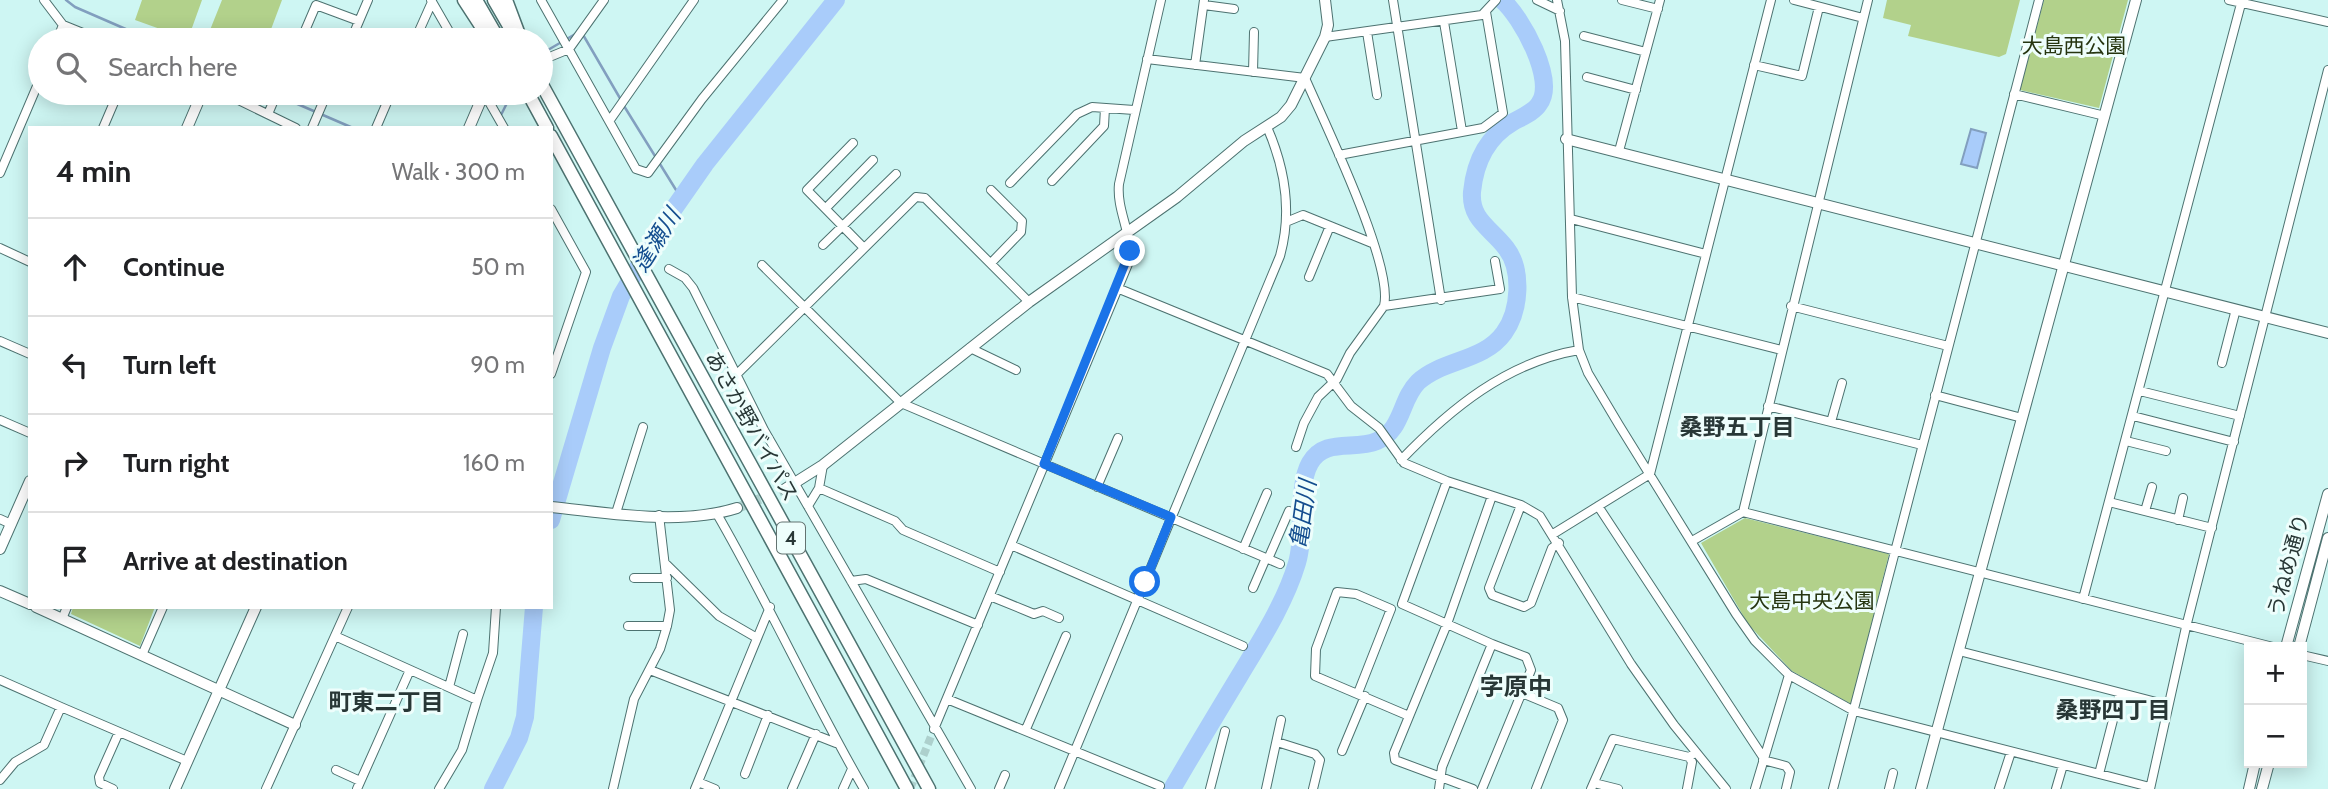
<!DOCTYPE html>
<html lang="en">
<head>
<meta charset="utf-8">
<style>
	:root { --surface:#fff; --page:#f6f6f6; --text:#202124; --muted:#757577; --line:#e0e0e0 }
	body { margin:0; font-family:Cabin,"Noto Sans JP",sans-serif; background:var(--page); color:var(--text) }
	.controls { position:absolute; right:21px; bottom:21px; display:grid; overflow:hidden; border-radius:0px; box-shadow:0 4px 18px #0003 }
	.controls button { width:63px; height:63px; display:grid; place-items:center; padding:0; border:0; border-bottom:2px solid var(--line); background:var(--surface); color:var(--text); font:35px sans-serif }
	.stop { position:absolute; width:21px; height:21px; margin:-16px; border:5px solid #1a73e8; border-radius:50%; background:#fff }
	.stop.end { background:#1a73e8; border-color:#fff; box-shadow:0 2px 7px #0008 }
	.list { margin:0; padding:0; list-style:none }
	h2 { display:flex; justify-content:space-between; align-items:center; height:91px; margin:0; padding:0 28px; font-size:30px }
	h2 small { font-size:23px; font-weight:400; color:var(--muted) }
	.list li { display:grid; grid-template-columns:46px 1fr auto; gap:21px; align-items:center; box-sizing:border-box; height:98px; padding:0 28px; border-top:2px solid var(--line) }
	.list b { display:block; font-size:26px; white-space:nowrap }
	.list em { font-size:23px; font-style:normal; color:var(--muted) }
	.icon { flex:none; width:38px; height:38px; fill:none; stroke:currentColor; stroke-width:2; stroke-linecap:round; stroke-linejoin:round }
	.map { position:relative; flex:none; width:2328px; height:789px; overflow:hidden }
	.search { position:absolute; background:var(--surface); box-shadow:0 4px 18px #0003; left:28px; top:28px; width:525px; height:77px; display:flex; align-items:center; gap:18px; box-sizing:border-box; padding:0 24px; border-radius:38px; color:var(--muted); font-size:26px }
	.panel { position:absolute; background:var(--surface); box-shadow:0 4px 18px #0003; left:28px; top:126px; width:525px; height:483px; border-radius:0px }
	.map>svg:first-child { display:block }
</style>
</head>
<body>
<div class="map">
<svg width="2328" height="789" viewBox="0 0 2328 789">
	<rect width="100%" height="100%" fill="#cef6f3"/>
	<!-- green -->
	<path fill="#b2d18b" d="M142,0H202L188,39L135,20Z
		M222,0H282L267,40H206Z
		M1887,0H2020L2006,54L1999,57L1908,36L1911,25L1883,18Z
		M2044,0H2128L2099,108L2020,90Z
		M1745,518L1889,554L1851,704L1792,671L1748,624L1701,543Z
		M73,607H155L140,646L71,614Z"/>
	<!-- water -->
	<path fill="#a9ccfa" stroke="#829fbf" stroke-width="2" d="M1971,129L1986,133L1977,168L1961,164Z"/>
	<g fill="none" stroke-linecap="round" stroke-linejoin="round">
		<!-- stream -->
		<path stroke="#829fbf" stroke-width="2.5" d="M66,0L75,7L151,40
			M582,33L621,100
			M541,54L577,33
			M272,93L353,128
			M624,106L681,198
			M501,115L512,93"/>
		<!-- river -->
		<path stroke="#a9ccfa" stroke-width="18" d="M551,520L602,348L621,296L668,217L705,164L836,0
			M493,789L519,738L525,717L534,607
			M1172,789C1194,751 1217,713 1240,675C1261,640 1285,603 1297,563C1306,533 1296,488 1310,463C1325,437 1354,451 1377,441C1403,430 1400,400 1418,382C1443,359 1483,362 1504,333C1520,311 1523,270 1506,248C1491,228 1470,220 1472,192C1475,161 1487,137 1513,122C1522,117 1534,112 1539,104C1557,81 1521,16 1502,0"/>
		<!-- minor-tunnel -->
		<path stroke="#add0cd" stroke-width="8" stroke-dasharray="8 4" stroke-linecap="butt" d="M541,63L552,56
			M910,789L934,729"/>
		<!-- tertiary-tunnel -->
		<path stroke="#add0cd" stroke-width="10" stroke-dasharray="10 5" stroke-linecap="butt" d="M737,508L785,489"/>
		<!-- minor casing -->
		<g stroke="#4d7270" stroke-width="10">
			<path id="minor" d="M44,0L63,25L100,40
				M431,0L454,40
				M541,0L636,169L648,173L702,99L783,0
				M1393,0L1441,300
				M1537,0L1560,11
				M1557,0L1565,41L1572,297L1579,350L1588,373L1619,425L1736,614L1755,641L1789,675L1854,711L2150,787
				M1622,0L1658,9
				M1794,0L1863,18
				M2229,0L2328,22
				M1204,5L1234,9
				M1444,22L1462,131
				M1367,32L1377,95
				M1584,36L1646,52
				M1325,37L1482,15L1496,0
				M57,40L63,25
				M301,40L316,5L359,21
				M351,40L368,0
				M415,40L432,2
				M552,56L569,49L604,0
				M1147,59L1305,78C1324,122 1394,265 1384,306L1350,353L1337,379L1318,397L1304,423L1296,447
				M1195,65L1204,0
				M1754,65L1802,76L1819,7
				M1253,72L1254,32
				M1587,77L1636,90
				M224,93L296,128
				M484,93L504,128
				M2014,94L2105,116
				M268,114L277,93
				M610,120L694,0
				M103,128L118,93
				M312,128L327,93
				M376,128L391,93
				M853,143L807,190L864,248
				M1619,151L1660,0
				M1339,155L1483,128L1503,113L1486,12
				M0,173L40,79
				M1052,181L1104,126L1105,108
				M1010,183L1077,114L1092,107L1134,110
				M826,208L873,160
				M551,209L586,272L551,374
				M1571,219L1706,254
				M1286,222L1303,215L1372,243
				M823,245L896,174
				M0,248L30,262
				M991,263L1021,232L1022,221L991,190
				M762,265L901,403L1280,564
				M669,269L685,278L693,288L764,430L971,789
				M1309,277L1330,226
				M1117,288L1327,374L1351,406L1379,428L1404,463L1447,481L1521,505L1540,516L1631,664L1674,725L1726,789
				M1572,297L1781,350
				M1384,306L1500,289L1495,261
				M1791,306L1948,346
				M0,341L30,354
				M970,348L1016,370
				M2222,363L2236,309
				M735,376L916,197L925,198L1029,302
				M2140,391L2240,416
				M1935,395L2022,418
				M1768,406L1922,445
				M2133,416L2234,442
				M0,420L30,433
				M1831,422L1842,383
				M2126,441L2166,451
				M1401,460C1450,409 1507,362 1579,350
				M1097,487L1118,438
				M819,488L895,521L903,530L1000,572
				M2109,502L2212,528
				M1521,505L1489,588L1492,595L1524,607L1531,603L1552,548L1559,543
				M808,506L819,488L823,465
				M1598,506L1763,757
				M2145,511L2152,487
				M1743,512L1868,0
				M616,513L643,427
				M717,514C769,604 812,699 864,789
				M0,519L11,524
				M2178,520L2183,498
				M1553,534L1650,474L1771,0
				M1692,541L1743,512L2273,647
				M1011,545L1243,646
				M1243,549L1267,493
				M1268,559L1289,511
				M665,563L719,616L757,638
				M634,578H667
				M851,581L866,579L978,625
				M1253,588L1266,558
				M990,596L1034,614L1043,611L1059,618
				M2083,599L2242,0
				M62,619L67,607
				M628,626H667
				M335,636L477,700L462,750L439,789
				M1959,651L2168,705
				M142,655L163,607
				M2302,655L2328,661
				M650,670L836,743
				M0,680L61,707
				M449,687L463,634
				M1358,693L1391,609L1356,594L1337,592L1316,649L1315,676L1409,716
				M1522,693L1558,708L1563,720L1536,789
				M947,699L1160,786
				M477,700L493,653L496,607
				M934,729L1128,264C1135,237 1116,212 1119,184L1161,0
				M1026,729L1066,636
				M1277,742L1315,754L1320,760L1313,789
				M1342,751L1365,696
				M1763,760L1786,766L1790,772L1786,789
				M336,770L360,781
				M745,774L768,715
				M2099,774L2120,693
				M0,780L15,762L44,745L61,707L187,761
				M698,782L715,789
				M1594,783L1618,789
				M113,789L100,783L99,777L119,732
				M266,789L348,607
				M357,789L410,670
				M613,789L634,699L660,649L667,626L670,610L659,515
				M695,789L770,607
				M792,789L816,734
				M843,789L852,769
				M999,789L1005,775
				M1059,789L1280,256C1292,213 1285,168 1267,127
				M1210,789L1225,731
				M1266,789L1281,720
				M1439,789L1442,767L1492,644L1402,604L1447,481
				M1473,789L1395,760L1394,753L1447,624L1492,496
				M1482,789L1531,670L1526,657L1492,644
				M1591,789L1613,739L1689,757L1696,752
				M1687,789L1692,762L1689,757
				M1755,789L1789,675
				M1833,789L2039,0
				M1889,789L1893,773
				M1999,789L2011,752
				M2056,789L2063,765
				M2150,789L2186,627L2328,70"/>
		</g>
		<!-- tertiary casing -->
		<g stroke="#4d7270" stroke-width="12">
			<path id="tertiary" d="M187,128L202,93
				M469,128L484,93
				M1566,139L2328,333
				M785,489L823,465L1029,302L1177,197L1244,141L1281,117L1291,105L1325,37L1328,25L1325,0
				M551,507C610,513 680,526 737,508
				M0,549L30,481
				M0,591L30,604
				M36,607L295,725
				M2286,647L2328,494
				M2299,647L2328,538
				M175,789L256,607
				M1921,789L2136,0
				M2249,789L2255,763
				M2262,789L2269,763"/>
		</g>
		<!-- trunk casing -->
		<g stroke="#4d7270" stroke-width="15">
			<path id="trunk" d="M464,0L490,40
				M476,0L499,40
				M494,0L517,40
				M506,0L518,32
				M541,83L929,789
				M528,93L547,128
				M551,136L907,789"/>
		</g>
		<!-- minor -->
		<use href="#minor" stroke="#fff" stroke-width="8"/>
		<!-- tertiary -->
		<use href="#tertiary" stroke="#fff" stroke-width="10"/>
		<!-- trunk -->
		<use href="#trunk" stroke="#fff" stroke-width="12"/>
	</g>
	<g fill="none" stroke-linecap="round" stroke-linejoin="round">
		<!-- route -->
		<path stroke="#1a73e8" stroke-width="9" d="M1130,251L1044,464L1171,517L1145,582"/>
	</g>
	<g text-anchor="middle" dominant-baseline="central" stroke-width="6" stroke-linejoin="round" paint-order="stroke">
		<!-- shield labels -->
		<rect fill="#eefefc" stroke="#637371" stroke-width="2" x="777" y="522.5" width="28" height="31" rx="5"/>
		<g font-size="19" font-weight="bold" fill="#283736">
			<text x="791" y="538">4</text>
		</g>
		<!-- park labels -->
		<g font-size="21" fill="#263510" stroke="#eefefc">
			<text x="2074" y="45">大島西公園</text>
			<text x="1812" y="600">大島中央公園</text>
		</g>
		<!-- street labels -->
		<g font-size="21" fill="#283736" stroke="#eefefc">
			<text transform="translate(752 426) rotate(61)">あさか野バイパス</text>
			<text transform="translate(2288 565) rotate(-75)">うねめ通り</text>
		</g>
		<!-- water labels -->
		<g font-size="23" font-style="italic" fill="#134d8f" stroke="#eefefc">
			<text transform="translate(656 240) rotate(-58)">逢瀬川</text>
			<text transform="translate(1303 514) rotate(-82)">亀田川</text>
		</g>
		<!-- neighbourhood labels -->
		<g font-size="23" font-weight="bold" fill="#283736" stroke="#eefefc">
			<text x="1737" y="427">桑野五丁目</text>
			<text x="386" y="702">町東二丁目</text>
			<text x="2113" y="710">桑野四丁目</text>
		</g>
		<!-- quarter labels -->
		<g font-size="24" font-weight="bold" fill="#283736" stroke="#eefefc">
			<text x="1516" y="686">字原中</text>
		</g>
	</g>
</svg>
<div class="controls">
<button>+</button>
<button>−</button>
</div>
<div class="stop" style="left:1145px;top:582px"></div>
<div class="stop end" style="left:1130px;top:251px"></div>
<div class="search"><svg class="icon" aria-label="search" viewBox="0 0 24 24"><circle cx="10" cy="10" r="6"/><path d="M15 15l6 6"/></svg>Search here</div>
<section class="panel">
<h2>4 min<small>Walk · 300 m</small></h2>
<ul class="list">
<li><svg class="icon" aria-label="ahead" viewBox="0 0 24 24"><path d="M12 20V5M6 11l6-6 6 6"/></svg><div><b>Continue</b></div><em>50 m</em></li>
<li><svg class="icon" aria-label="left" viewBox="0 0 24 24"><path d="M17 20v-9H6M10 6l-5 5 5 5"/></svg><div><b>Turn left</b></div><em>90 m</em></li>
<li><svg class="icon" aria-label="right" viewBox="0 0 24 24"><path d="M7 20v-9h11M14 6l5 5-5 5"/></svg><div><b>Turn right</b></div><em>160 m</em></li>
<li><svg class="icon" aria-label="arrive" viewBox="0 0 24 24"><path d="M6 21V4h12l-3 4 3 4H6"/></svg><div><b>Arrive at destination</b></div></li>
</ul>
</section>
</div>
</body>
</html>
